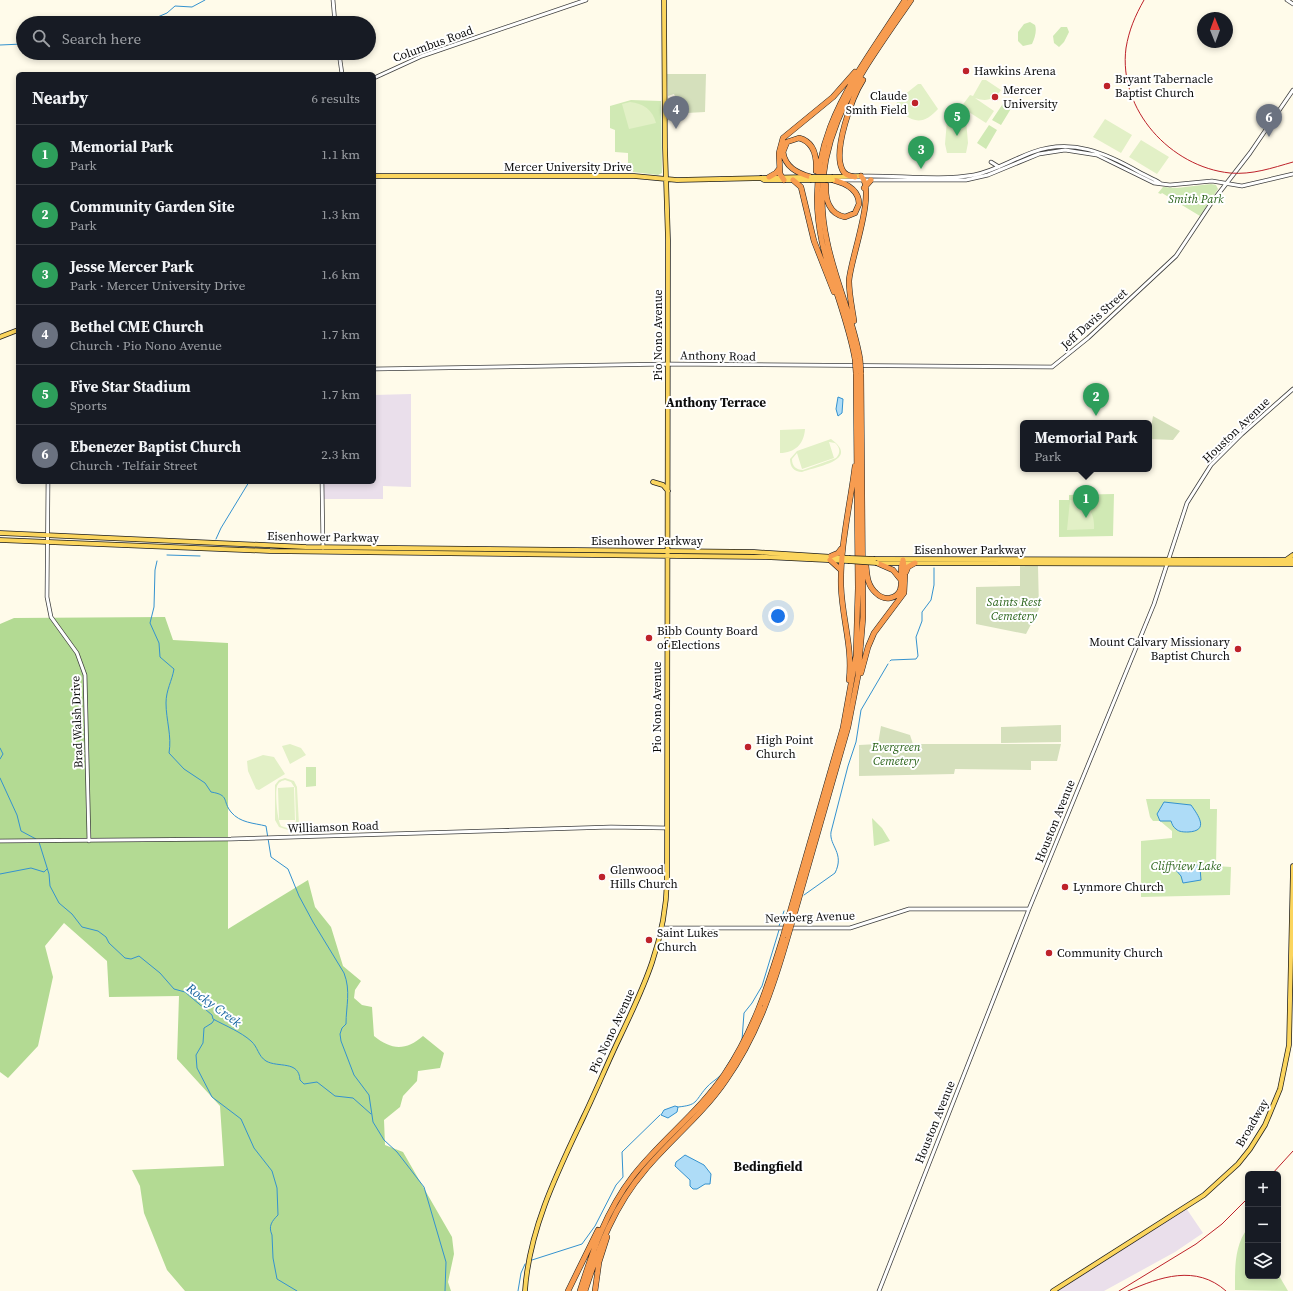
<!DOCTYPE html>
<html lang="en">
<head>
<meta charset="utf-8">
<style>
	:root { --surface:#171b24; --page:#20242c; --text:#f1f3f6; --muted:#9ea1a6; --line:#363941; --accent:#da959a }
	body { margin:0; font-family:"Source Serif 4",serif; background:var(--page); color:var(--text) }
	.controls { position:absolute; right:12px; bottom:12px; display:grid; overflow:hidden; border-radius:6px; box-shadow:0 2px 6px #0003 }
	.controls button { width:36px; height:36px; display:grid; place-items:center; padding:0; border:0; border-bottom:1px solid var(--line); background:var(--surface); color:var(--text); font:20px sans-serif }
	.compass { position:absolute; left:1197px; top:12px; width:36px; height:36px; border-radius:50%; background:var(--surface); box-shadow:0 2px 6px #0003; rotate:359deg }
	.you { position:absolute; left:778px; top:616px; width:14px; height:14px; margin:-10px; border:3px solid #fff; border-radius:50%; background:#1a73e8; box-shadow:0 0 0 6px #1a73e833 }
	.badge { display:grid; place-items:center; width:26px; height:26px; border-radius:50%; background:var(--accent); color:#fff; font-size:13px; font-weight:700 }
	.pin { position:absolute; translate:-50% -33px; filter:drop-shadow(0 1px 2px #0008) }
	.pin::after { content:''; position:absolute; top:21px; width:14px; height:12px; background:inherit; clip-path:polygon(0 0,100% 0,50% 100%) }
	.popup { position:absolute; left:1020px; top:420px; width:132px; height:52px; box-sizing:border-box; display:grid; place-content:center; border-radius:6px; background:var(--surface); filter:drop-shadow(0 1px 3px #0005); font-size:13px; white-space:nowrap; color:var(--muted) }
	.popup b { font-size:15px; color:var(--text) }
	.popup::after { content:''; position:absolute; left:50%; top:100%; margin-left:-8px; border:8px solid transparent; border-top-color:var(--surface) }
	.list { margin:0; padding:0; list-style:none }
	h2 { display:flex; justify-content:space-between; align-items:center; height:52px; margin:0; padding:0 16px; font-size:17px }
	h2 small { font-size:13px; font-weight:400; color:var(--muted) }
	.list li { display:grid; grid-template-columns:26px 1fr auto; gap:12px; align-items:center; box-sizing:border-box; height:60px; padding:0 16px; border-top:1px solid var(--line) }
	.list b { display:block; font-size:15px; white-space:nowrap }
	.list p { margin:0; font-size:13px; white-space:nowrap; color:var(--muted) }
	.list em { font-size:13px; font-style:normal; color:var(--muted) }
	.icon { flex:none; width:22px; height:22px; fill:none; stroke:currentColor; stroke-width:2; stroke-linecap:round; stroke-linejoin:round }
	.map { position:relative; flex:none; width:1293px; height:1291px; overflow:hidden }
	.search { position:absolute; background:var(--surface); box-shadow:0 2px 6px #0003; left:16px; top:16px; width:360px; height:44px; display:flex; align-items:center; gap:10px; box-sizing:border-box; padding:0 14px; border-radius:22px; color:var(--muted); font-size:15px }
	.panel { position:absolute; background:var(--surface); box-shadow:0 2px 6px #0003; left:16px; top:72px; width:360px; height:412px; border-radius:6px }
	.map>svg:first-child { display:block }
</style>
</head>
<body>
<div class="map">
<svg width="1293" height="1291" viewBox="0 0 1293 1291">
	<rect width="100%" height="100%" fill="#fffbea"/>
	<!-- industrial -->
	<path fill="#eadfeb" d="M411,394V487L383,486V499H323V482H374V395Z
		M1186,1208L1203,1233L1175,1252L1104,1291H1058Z"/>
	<!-- green -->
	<path fill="#d0e9b4" d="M1030,22L1035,25C1037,30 1035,38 1032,44L1023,46L1018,41V32L1024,24Z
		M1061,27H1067L1069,32L1064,42L1059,47L1054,43L1053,36Z
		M631,100L661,101L662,173L658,175L633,172L632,163H628V153L615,152V130L610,128V106Z
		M1004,102L1012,107L1001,125L992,120Z
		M989,125L997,130L986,149L977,143Z
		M1211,184L1216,185L1218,189L1200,216L1162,193L1161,194L1158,193L1163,187L1177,188Z
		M1114,494L1113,536L1059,537V500H1069V495Z
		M306,767H316V786L306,787Z
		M1146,799H1210V809H1217L1216,866L1231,867L1230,895L1141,897V841L1172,838V831L1160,821H1153L1150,817Z
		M872,818L882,828L890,841L874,846Z
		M1248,1228V1276H1278V1274L1288,1291L1235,1290C1235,1270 1234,1245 1248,1228Z"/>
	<!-- forest -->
	<path fill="#b3da93" d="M165,617L173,640L228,643V929L308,880L315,907L331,927L343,966L361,981L355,990L354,998L362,1005L372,1007L374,1036C391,1050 406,1051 423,1036L444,1053L440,1068L418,1071L417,1081L403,1096L400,1107L384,1120L385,1145L403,1152L452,1237L454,1254L448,1282L451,1291H185L167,1270L144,1213L140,1186L132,1170L224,1166L220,1106L177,1059L179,996L109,997L107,961L64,923L45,946L53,977L38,1046L8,1078L0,1072V624L14,618Z"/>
	<!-- cemetery -->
	<path fill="#d5e0bc" d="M667,74H706L705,112L668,114V104H679V99H676L674,94L668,96Z
		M1153,416L1180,431L1173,440L1149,439Z
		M1020,566H1038L1039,609L1026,634L976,624V587L1020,586Z
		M1061,725V742L1001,743V727Z
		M881,726L910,735L913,744H1061L1057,761H1031V770L955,769L954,774L859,776V745L878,744Z"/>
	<!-- pitch -->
	<path fill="#e2f0c6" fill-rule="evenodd" d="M982,80H986L1001,90C994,100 986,102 975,98L994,111L986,123L961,107L970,95L973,96Z
		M918,84H921L938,109C927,121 917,125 904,114C901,111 897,108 896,104L899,99Z
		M630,102C643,103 653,110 656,123L629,129L622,104Z
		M949,119L966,120L968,143L966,153H947L945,144L947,120Z
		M1105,119L1132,135L1121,153L1093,137Z
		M1141,140L1169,157L1157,174L1129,157Z
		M805,429C804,444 795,453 780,453V430Z
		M831,439C860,460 819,466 802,472C794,472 790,467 790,459L797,451ZM829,442L835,443C840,447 841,453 836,458L803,470C796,470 792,466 792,459L797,453L802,469L834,458Z
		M1070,500C1087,502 1095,512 1094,529L1067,530Z
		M290,744L301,748L306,755L290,764L282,746Z
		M263,755L274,757L285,774L259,790L256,789L248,771L247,761Z
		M285,778L294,781L297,787L299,825L288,830L279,827L275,820V785L279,780ZM285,780L291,782L295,788L296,821L294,825L287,828L281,826C277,820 275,792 277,786C279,782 281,781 285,780Z
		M294,787L295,820H279L278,788Z"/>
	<!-- water -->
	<path fill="#aedcf7" stroke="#3492cf" d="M838,397L843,399L842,413L838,416L836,409Z
		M1164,802L1191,805C1198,815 1210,831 1188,832C1184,832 1179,832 1176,829C1173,827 1172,824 1171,821H1160L1157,814Z
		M1194,863L1200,868L1201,880L1183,883L1181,876L1175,869Z
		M675,1106L678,1107L677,1112L668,1118L661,1115L664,1110Z
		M685,1155L704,1165L711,1174L710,1184H705L697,1189H693L690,1186V1180L675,1166L676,1162Z"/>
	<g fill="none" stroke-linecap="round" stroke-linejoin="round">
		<!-- stream -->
		<path stroke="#3492cf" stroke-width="1" d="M151,23L153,19L167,13L175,6L192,7L205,0
			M0,45L23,44
			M61,53H95
			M216,539L221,528L249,482
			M167,555L200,556
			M157,561L155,570L154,607L150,623L159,643L160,657L174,669C172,681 166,690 166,703C166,720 172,736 169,753L184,769L205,783L211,792C230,795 222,801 231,812C240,823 254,823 266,826L271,857L288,869L299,896L313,922L344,973C351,991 346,1006 346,1024L342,1028L340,1034L341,1041L354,1075L369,1095L373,1122L384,1140L397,1152L424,1187L446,1262L445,1291
			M890,661L891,660L916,659L918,656L916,637L922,621V612L931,600L934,585V568
			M0,748L3,754L0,759
			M0,778L17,815L21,831L36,839
			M39,842L49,874L50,886L59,903L72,914L82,927L98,931L106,937L109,943L125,958L131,959L139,956L160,973L174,989L185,992L212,1015L213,1019C226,1026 241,1032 251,1041C258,1047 258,1056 266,1061C278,1068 299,1060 300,1080L304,1084L317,1082L335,1096L353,1098L371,1114
			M0,874L31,868L44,872L47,869
			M804,895L835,873C845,853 829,846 831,832L848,766L856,742L861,710L888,664
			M779,926L784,911
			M214,1020L212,1023L204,1028L203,1043L196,1055L197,1068L212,1097L241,1119L254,1148L272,1171L277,1188L278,1215C272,1221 268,1226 272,1235L273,1258L277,1279L297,1291
			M742,1040L744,1013L752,1003L762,986L779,930
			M725,1069L733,1056
			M678,1107C698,1105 694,1102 706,1088C710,1083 716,1080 721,1075
			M532,1260L582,1244L595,1226L616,1185L623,1177L622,1152L660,1115
			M518,1291L521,1273L525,1264"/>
		<!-- minor casing -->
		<g stroke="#3f3f3f" stroke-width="4.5">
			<path id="minor" d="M333,0L335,23
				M1287,0L1293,4
				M339,53L342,74
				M374,78L422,56L586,0
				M991,162L999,167
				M862,176C897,175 939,181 974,175C995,171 1013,159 1033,152C1072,138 1106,153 1139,172C1146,176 1154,179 1160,183
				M838,180H966L988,175L1039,154L1065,150L1097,155L1154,183L1170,185L1212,181L1242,186L1293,174
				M374,369L668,364L1052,367L1088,338L1176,256L1212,202L1250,153L1293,90
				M48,482L47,597L51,617L77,653L85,675L89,841
				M322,482L323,548
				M0,841L231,839L611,827L667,828
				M662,928H850L909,909H1029
				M879,1291L1029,909L1154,604L1187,503L1211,465L1242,434L1293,389"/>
		</g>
		<!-- major casing -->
		<g stroke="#1d1d1d" stroke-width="5.5">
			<path id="major" d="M374,176H634L677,180L807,177
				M833,177L861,176
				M761,178L764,180H810
				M0,337L18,330
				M653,482L663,485L668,491
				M0,533L306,547L754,552L849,558
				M0,540L270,551L766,557L848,561
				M875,559L1293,560
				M1286,560L1293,555
				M877,563L1293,564
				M525,1291C529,1229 558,1171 584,1116C596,1091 607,1064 619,1039C644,987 666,940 667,880L668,240L665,148L664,0
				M1053,1291L1204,1195L1238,1164L1250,1149L1265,1125L1280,1089L1289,1045L1293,866"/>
		</g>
		<!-- highway casing -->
		<g stroke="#1d1d1d" stroke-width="6">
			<path id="highway" d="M769,177L776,173L779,169
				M811,177C797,173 785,167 783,152L787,142L799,138C814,142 817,157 816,171
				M855,177C850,176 844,175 842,169C833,150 852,97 863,80
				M784,180L780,174L779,153L783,138L833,97L855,72
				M793,180L801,187L814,241L834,292
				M826,185C825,199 829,214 845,217L855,213L859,204C859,189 845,183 833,180
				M864,188L871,180
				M854,321C852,307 849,294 849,281C850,260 877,191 861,176
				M855,359C848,319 831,282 822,242C800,141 854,79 905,0
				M860,359C853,318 835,281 827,241C805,143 859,76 911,0
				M831,556L838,553L841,549
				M830,560L841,570
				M877,563L893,570L901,580
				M866,565C867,575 867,585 876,593C880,597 884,599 890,598C909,594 897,572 903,561
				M906,572L908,567L915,563
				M861,673L868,647L874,633L904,593L905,573L903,560
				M849,680C853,648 842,618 841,586C840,546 850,506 855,466
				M788,919L843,728L856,656L858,588L856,373
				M793,919L848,727L858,676L863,617L861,373
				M568,1291L598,1230
				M580,1291C593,1250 606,1211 633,1176C661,1140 698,1113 724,1075C753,1032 768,986 783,937
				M585,1291C599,1247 614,1206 645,1170C671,1139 703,1114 726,1080C757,1036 773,988 788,936
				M595,1291L599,1262L607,1237"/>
		</g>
		<!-- minor -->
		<use href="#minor" stroke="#fff" stroke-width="3"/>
		<!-- major -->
		<use href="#major" stroke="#fbd55e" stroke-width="4"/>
		<!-- highway -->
		<use href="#highway" stroke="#f79c50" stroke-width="5"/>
		<!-- rail -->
		<path stroke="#be222a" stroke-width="1" d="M1144,0C1135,16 1129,30 1126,48C1118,110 1171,167 1230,173C1252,175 1272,168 1293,162
			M1272,1174L1293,1151
			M1119,1291L1196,1244L1222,1224L1248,1198
			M1128,1291C1160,1277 1196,1264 1226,1291"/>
		<!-- major-bridge casing -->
		<g stroke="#1d1d1d" stroke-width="5.5" stroke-linecap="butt">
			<path id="major-bridge" d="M811,177H833
				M810,180H833
				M849,558L875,559
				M848,561L877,563"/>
		</g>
		<!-- highway-bridge casing -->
		<g stroke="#1d1d1d" stroke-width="6" stroke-linecap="butt">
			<path id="highway-bridge" d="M855,359L856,373
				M860,359L861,373
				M788,936L793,919
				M783,937L788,919"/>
		</g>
		<!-- major-bridge -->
		<use href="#major-bridge" stroke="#fbd55e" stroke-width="4"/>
		<!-- highway-bridge -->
		<use href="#highway-bridge" stroke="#f79c50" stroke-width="5"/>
	</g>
	<!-- markers -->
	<g fill="#be222a" stroke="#fff" stroke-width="1.5">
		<circle cx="966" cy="71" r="4"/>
		<circle cx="1107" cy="86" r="4"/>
		<circle cx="995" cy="97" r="4"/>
		<circle cx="915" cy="103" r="4"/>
		<circle cx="649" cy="638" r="4"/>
		<circle cx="1238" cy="649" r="4"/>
		<circle cx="748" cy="747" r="4"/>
		<circle cx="602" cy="877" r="4"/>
		<circle cx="1065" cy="887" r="4"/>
		<circle cx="649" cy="940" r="4"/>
		<circle cx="1049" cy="953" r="4"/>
	</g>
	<g text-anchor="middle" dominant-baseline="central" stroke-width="4" stroke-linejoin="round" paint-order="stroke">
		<!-- street labels -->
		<g font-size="12" fill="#0c0c0c" stroke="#fff">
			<text transform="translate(433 44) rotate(-20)">Columbus Road</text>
			<text x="568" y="167">Mercer University Drive</text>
			<text transform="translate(1094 319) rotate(-42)">Jeff Davis Street</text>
			<text transform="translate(658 335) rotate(-90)">Pio Nono Avenue</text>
			<text transform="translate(718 356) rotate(1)">Anthony Road</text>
			<text transform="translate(1236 430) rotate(-44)">Houston Avenue</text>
			<text transform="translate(323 537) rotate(1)">Eisenhower Parkway</text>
			<text x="647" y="541">Eisenhower Parkway</text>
			<text x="970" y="550">Eisenhower Parkway</text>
			<text transform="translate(657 707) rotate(-90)">Pio Nono Avenue</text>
			<text transform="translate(77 722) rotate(-92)">Brad Walsh Drive</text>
			<text transform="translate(1055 821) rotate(-68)">Houston Avenue</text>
			<text transform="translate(333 827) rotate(-2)">Williamson Road</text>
			<text transform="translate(810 917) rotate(-2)">Newberg Avenue</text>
			<text transform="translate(612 1031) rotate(-65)">Pio Nono Avenue</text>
			<text transform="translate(935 1122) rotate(-68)">Houston Avenue</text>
			<text transform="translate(1252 1123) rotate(-60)">Broadway</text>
		</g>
		<!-- poi labels -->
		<g font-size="12" fill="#0c0c0c" stroke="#fff" text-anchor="start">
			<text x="974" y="71">Hawkins Arena</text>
			<text x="1115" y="79">Bryant Tabernacle<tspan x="1115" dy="14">Baptist Church</tspan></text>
			<text x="1003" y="90">Mercer<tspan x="1003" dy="14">University</tspan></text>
			<text x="907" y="96" text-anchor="end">Claude<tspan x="907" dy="14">Smith Field</tspan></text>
			<text x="657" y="631">Bibb County Board<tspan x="657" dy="14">of Elections</tspan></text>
			<text x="1230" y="642" text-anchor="end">Mount Calvary Missionary<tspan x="1230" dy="14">Baptist Church</tspan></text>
			<text x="756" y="740">High Point<tspan x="756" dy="14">Church</tspan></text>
			<text x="610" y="870">Glenwood<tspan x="610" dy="14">Hills Church</tspan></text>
			<text x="1073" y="887">Lynmore Church</text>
			<text x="657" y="933">Saint Lukes<tspan x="657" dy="14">Church</tspan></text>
			<text x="1057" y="953">Community Church</text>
		</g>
		<!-- park labels -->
		<g font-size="12" font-style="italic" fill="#2b641b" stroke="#fff">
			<text x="1196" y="199">Smith Park</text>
			<text x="1014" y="602">Saints Rest<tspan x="1014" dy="14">Cemetery</tspan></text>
			<text x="896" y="747">Evergreen<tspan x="896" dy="14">Cemetery</tspan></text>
			<text x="1186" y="866">Cliffview Lake</text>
		</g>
		<!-- neighbourhood labels -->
		<g font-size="13" font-weight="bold" fill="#0c0c0c" stroke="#fff">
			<text x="716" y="402">Anthony Terrace</text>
			<text x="768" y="1166">Bedingfield</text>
		</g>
		<!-- water labels -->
		<g font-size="13" font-style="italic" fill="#14629f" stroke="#fff">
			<text transform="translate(214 1005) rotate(36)">Rocky Creek</text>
		</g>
	</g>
</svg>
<div class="controls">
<button>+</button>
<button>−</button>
<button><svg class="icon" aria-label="layers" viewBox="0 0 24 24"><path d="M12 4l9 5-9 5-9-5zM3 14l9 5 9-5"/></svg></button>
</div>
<svg class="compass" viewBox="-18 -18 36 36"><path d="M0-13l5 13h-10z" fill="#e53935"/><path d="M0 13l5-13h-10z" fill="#9ea1a6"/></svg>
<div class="you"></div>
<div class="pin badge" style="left:1086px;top:518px;background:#2e9e5b">1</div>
<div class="popup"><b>Memorial Park</b>Park</div>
<div class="pin badge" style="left:1096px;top:416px;background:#2e9e5b">2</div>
<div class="pin badge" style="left:921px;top:169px;background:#2e9e5b">3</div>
<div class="pin badge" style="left:676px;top:129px;background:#6b7280">4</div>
<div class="pin badge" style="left:957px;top:136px;background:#2e9e5b">5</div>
<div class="pin badge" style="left:1269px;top:137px;background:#6b7280">6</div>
<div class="search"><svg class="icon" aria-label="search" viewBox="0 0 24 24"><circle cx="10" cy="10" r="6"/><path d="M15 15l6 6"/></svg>Search here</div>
<section class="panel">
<h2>Nearby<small>6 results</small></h2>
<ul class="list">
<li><span class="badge" style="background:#2e9e5b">1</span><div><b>Memorial Park</b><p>Park</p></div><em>1.1 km</em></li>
<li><span class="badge" style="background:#2e9e5b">2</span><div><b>Community Garden Site</b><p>Park</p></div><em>1.3 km</em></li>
<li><span class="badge" style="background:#2e9e5b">3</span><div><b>Jesse Mercer Park</b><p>Park · Mercer University Drive</p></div><em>1.6 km</em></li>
<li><span class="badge" style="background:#6b7280">4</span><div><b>Bethel CME Church</b><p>Church · Pio Nono Avenue</p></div><em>1.7 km</em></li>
<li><span class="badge" style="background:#2e9e5b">5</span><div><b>Five Star Stadium</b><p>Sports</p></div><em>1.7 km</em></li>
<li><span class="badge" style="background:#6b7280">6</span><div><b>Ebenezer Baptist Church</b><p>Church · Telfair Street</p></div><em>2.3 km</em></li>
</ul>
</section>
</div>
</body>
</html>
